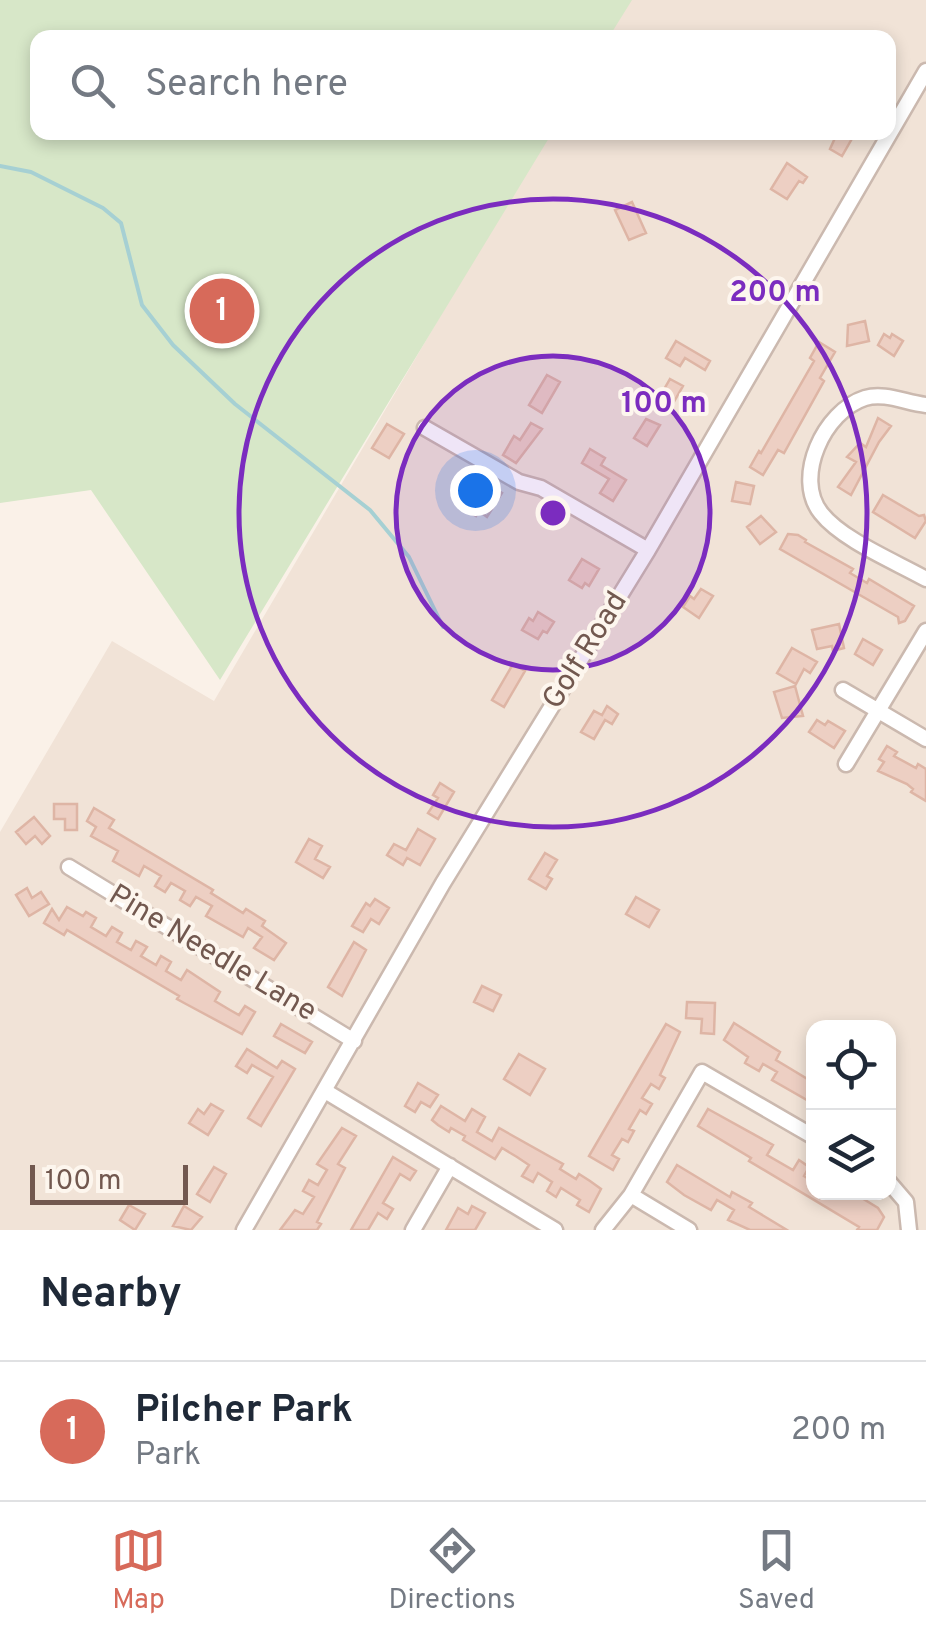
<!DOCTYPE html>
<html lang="en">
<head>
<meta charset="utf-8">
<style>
	:root { --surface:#fff; --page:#f2f2f3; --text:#1f2937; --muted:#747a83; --line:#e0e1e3; --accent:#d76a5a }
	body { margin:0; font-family:Overpass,sans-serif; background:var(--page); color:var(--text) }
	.controls { position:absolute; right:30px; bottom:30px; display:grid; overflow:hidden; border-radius:20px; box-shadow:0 5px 15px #0003 }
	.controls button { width:90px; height:90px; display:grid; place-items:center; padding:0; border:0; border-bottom:2px solid var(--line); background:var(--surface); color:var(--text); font:50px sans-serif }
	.scale { position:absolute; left:30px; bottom:25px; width:158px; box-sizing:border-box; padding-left:10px; border:5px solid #72584f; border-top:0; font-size:28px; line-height:35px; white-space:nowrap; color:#72584f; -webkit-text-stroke:8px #fdf6ee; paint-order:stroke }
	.you { position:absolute; left:475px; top:490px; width:35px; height:35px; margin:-25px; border:8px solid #fff; border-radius:50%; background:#1a73e8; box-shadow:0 0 0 15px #1a73e833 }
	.badge { display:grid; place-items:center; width:65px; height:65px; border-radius:50%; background:var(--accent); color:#fff; font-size:32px; font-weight:700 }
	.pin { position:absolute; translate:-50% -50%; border:5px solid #fff; box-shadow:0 2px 10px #0006 }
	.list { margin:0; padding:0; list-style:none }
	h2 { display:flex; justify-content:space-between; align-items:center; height:130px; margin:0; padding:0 40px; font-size:42px }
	h2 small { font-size:32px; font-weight:400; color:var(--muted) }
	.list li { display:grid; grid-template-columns:65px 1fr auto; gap:30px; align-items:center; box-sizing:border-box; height:140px; padding:0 40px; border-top:2px solid var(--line) }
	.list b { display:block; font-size:38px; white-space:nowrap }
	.list p { margin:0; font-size:32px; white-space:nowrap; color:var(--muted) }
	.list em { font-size:32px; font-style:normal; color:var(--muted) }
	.icon { flex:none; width:55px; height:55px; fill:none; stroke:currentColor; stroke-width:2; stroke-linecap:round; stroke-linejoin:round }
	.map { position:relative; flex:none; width:926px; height:1230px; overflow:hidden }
	.search { position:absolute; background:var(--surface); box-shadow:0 5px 15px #0003; left:30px; right:30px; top:30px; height:110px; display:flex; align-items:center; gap:25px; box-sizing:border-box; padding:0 35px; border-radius:20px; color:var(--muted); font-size:38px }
	.sheet { height:270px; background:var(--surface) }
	nav { display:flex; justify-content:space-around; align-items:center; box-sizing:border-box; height:140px; border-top:2px solid var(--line); background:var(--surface); font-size:28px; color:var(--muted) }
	nav a { display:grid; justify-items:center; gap:5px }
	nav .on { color:var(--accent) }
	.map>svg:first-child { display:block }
</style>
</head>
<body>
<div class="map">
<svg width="926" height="1230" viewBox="0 0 926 1230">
	<rect width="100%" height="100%" fill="#faf1e8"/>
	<!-- residential -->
	<path fill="#f1e3d7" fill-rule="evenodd" d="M629,0H926V1230H245L359,1023L235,1230H0V832L112,641L214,701L548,133L888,132V38L606,37ZM814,1028H888V1192H814Z"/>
	<!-- green -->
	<path fill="#d7e7c8" d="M0,0H632L609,37L38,38V132L552,133L220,680L91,490L0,503Z"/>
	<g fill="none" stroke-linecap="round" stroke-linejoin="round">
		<!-- stream -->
		<path stroke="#a6d0d3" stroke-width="4" d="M0,166L31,172L103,208L121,223L142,305L173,345L235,404L370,510L409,557L443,627"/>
	</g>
	<!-- building -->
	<path fill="#edcfc3" stroke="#deb5a5" stroke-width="2.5" d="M826,132L854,135L842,156L830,149L835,138Z
		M787,163L807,177L803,183L799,181L787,199L771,189Z
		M632,202L646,233L629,240L615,210Z
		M865,321L869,341L847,346L848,325Z
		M884,334L890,338L892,334L903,341L894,356L878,345Z
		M676,341L710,361L705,370L685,358L680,366L666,358Z
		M819,342L835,352L820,378L824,381L784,453L778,450L763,475L750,467L759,451L761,453L814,361L810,358Z
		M547,375L560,382L542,413L529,405Z
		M670,379L683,386L668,412L655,405Z
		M878,418L891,426L879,442L851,495L838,487L856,462L847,457L860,443L866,447Z
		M646,419L660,425L647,446L634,438Z
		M531,423L542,429L516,463L503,455L514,436L520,440Z
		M387,424L404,434L389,458L372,448Z
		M590,449L605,458L601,465L626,480L613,501L600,493L609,479L582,463Z
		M736,482L754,486L750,504L732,501Z
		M486,483L502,493L487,517L479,511L476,516L468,511Z
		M883,495L919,516L924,515L926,521L915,538L873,512Z
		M761,516L776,532L760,544L747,527Z
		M788,534L798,535L806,540L805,542L853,569L850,573L867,583L869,579L914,606L905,621L899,623L898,617L780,549Z
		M582,559L599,569L589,586L585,583L582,588L569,580Z
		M701,589L713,596L699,618L683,607L690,596L694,599Z
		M538,612L554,622L547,633L543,631L538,639L522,630L529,618L533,621Z
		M839,624L844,648L833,651L832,646L817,649L812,630Z
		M863,639L882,650L873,665L855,654Z
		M792,648L817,662L810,673L804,669L796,684L777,673Z
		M513,664L525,671L504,707L492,700Z
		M795,686L803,716L782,718L774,692Z
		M607,706L618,714L612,724L605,720L594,739L581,732L594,711L602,715Z
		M817,720L825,725L828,721L845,731L834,748L809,732Z
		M887,746L897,752L894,756L916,768L918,764L926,769V801L911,792L913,789L907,784L878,771L884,762L879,759Z
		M440,783L454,792L438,819L428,813L438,798L433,795Z
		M54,804H77V830H65V819H54Z
		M94,808L114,820L109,828L213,890L211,893L243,913L246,909L265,921L262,926L286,943L274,960L254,948L262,937L248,928L243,937L206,916L212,906L196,897L190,906L180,900L185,891L171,883L165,892L155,886L161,876L144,866L139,876L113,861L118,851L91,836L96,827L87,821Z
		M34,817L50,836L42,844L35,836L26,844L16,832Z
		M418,829L435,839L420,865L407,858L403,865L387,855L394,844L406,850Z
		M309,839L322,846L315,859L330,867L323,878L296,862Z
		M545,853L557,860L547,876L552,879L546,889L529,879Z
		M27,888L32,898L41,892L49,904L29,916L16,895Z
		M636,897L659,910L649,927L626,914Z
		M375,899L389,908L379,924L371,919L363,932L352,926L366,903L370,906Z
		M67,907L83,916L86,912L96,918L91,927L106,936L112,927L122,933L117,942L131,950L136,941L147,947L141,956L156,965L161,956L171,962L166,971L181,980L187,970L220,992L215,1001L230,1010L239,1015L245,1006L255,1012L242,1034L186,1004L177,999L179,996L67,930L64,935L44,923L52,909L59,920Z
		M354,942L366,950L342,996L328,987Z
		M482,986L501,995L493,1011L474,1002Z
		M687,1002L715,1003L714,1034L701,1033L702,1019L686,1018Z
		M734,1023L780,1052L776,1060L814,1083V1104L772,1080L777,1072L763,1064L759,1071L745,1063L748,1057L724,1040Z
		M281,1024L312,1042L305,1053L274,1036Z
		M666,1024L680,1032L660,1075L665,1078L659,1089L651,1084L642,1098L652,1104L646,1114L640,1110L629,1129L634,1131L628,1142L622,1139L612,1155L619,1159L613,1170L589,1156Z
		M247,1049L277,1068L282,1061L295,1069L261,1126L248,1118L273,1077L252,1065L247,1073L236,1066Z
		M519,1054L545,1069L530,1095L504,1079Z
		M418,1083L438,1095L430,1107L421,1102L415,1112L405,1106Z
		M211,1104L223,1111L208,1135L189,1123L198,1109L204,1114Z
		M441,1106L465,1121L472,1109L485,1117L477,1132L492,1141L499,1128L563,1164L560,1169L576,1179L579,1174L590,1181L601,1189L589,1212L577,1205L580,1200L561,1188L556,1197L547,1191L552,1182L538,1173L533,1182L522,1176L529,1165L517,1157L502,1148L495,1159L463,1140L465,1136L451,1128L449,1132L438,1125L432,1120Z
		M708,1109L773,1145L767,1155L793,1170L799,1160L809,1167L804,1176L814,1182V1192H852L878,1208L884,1217L877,1230H857L859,1227L749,1161L751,1158L698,1126Z
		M342,1128L356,1136L338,1164L345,1168L317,1222L321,1224L317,1230H280L295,1210L303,1214L314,1197L303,1191L309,1180L318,1185L327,1170L317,1164Z
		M393,1157L416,1171L410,1180L400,1174L389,1193L383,1203L393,1209L387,1219L378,1213L368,1230H351Z
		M677,1165L730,1197L732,1192L752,1203L749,1207L787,1230H750L728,1220L734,1210L717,1200L711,1210L684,1195L667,1182Z
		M214,1167L226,1174L210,1202L197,1194Z
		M129,1205L145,1214L135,1230L120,1220Z
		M184,1206L202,1217L191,1230L173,1226Z
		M472,1206L485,1213L475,1230H446L458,1208L468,1214Z"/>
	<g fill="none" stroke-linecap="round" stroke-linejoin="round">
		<!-- minor casing -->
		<g stroke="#cbb9af" stroke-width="19">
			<path id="minor" d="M926,405C906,403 885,392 865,398C824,411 793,478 821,513C842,540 896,562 926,579
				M425,428L519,482L541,488L648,550
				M843,690L926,739
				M846,764L926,631
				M69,867L354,1041
				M325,1091L555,1230
				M888,1181L906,1202L909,1230
				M631,1195L689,1230
				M244,1230L443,883L648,550L926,71
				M413,1230L450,1166
				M603,1230L631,1195L702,1072L814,1137"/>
		</g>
		<!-- minor -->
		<use href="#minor" stroke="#fff" stroke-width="14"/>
	</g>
	<!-- distance rings -->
	<circle cx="553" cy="513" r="157" fill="#7b2cbf" fill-opacity=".12"/>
	<g fill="none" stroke="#7b2cbf" stroke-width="5">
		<circle cx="553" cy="513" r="157"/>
		<circle cx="553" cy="513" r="314"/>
	</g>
	<g text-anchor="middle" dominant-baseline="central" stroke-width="8" stroke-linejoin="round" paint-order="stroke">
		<!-- street labels -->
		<g font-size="30" fill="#72584f" stroke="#fdf6ee">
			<text transform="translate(586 651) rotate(-58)">Golf Road</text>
			<text transform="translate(212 954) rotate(31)">Pine Needle Lane</text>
		</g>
	</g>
	<circle cx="553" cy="513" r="15" fill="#7b2cbf" stroke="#fdf6ee" stroke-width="5"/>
	<g font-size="30" text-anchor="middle" font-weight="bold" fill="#7b2cbf" stroke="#fdf6ee" stroke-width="8" stroke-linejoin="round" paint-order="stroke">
		<text x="775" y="301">200 m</text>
		<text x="664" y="412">100 m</text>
	</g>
</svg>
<div class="controls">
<button><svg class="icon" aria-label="locate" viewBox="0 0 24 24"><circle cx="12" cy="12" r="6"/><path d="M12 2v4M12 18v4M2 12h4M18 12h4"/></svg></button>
<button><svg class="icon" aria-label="layers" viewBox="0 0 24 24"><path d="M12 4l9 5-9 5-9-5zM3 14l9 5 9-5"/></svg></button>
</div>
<div class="scale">100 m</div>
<div class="you"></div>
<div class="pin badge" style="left:222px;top:311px">1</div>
<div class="search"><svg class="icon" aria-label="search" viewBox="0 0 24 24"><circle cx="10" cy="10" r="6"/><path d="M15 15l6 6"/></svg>Search here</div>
</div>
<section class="sheet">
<h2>Nearby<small></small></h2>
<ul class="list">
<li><span class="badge">1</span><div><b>Pilcher Park</b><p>Park</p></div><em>200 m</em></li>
</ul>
</section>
<nav>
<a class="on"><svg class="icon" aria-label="map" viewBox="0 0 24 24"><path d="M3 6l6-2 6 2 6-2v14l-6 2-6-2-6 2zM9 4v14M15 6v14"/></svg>Map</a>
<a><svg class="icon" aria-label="directions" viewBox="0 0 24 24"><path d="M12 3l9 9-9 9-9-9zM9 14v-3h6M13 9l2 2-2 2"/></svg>Directions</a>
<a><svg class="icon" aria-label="saved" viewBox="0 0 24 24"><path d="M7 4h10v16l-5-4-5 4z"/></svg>Saved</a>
</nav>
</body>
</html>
